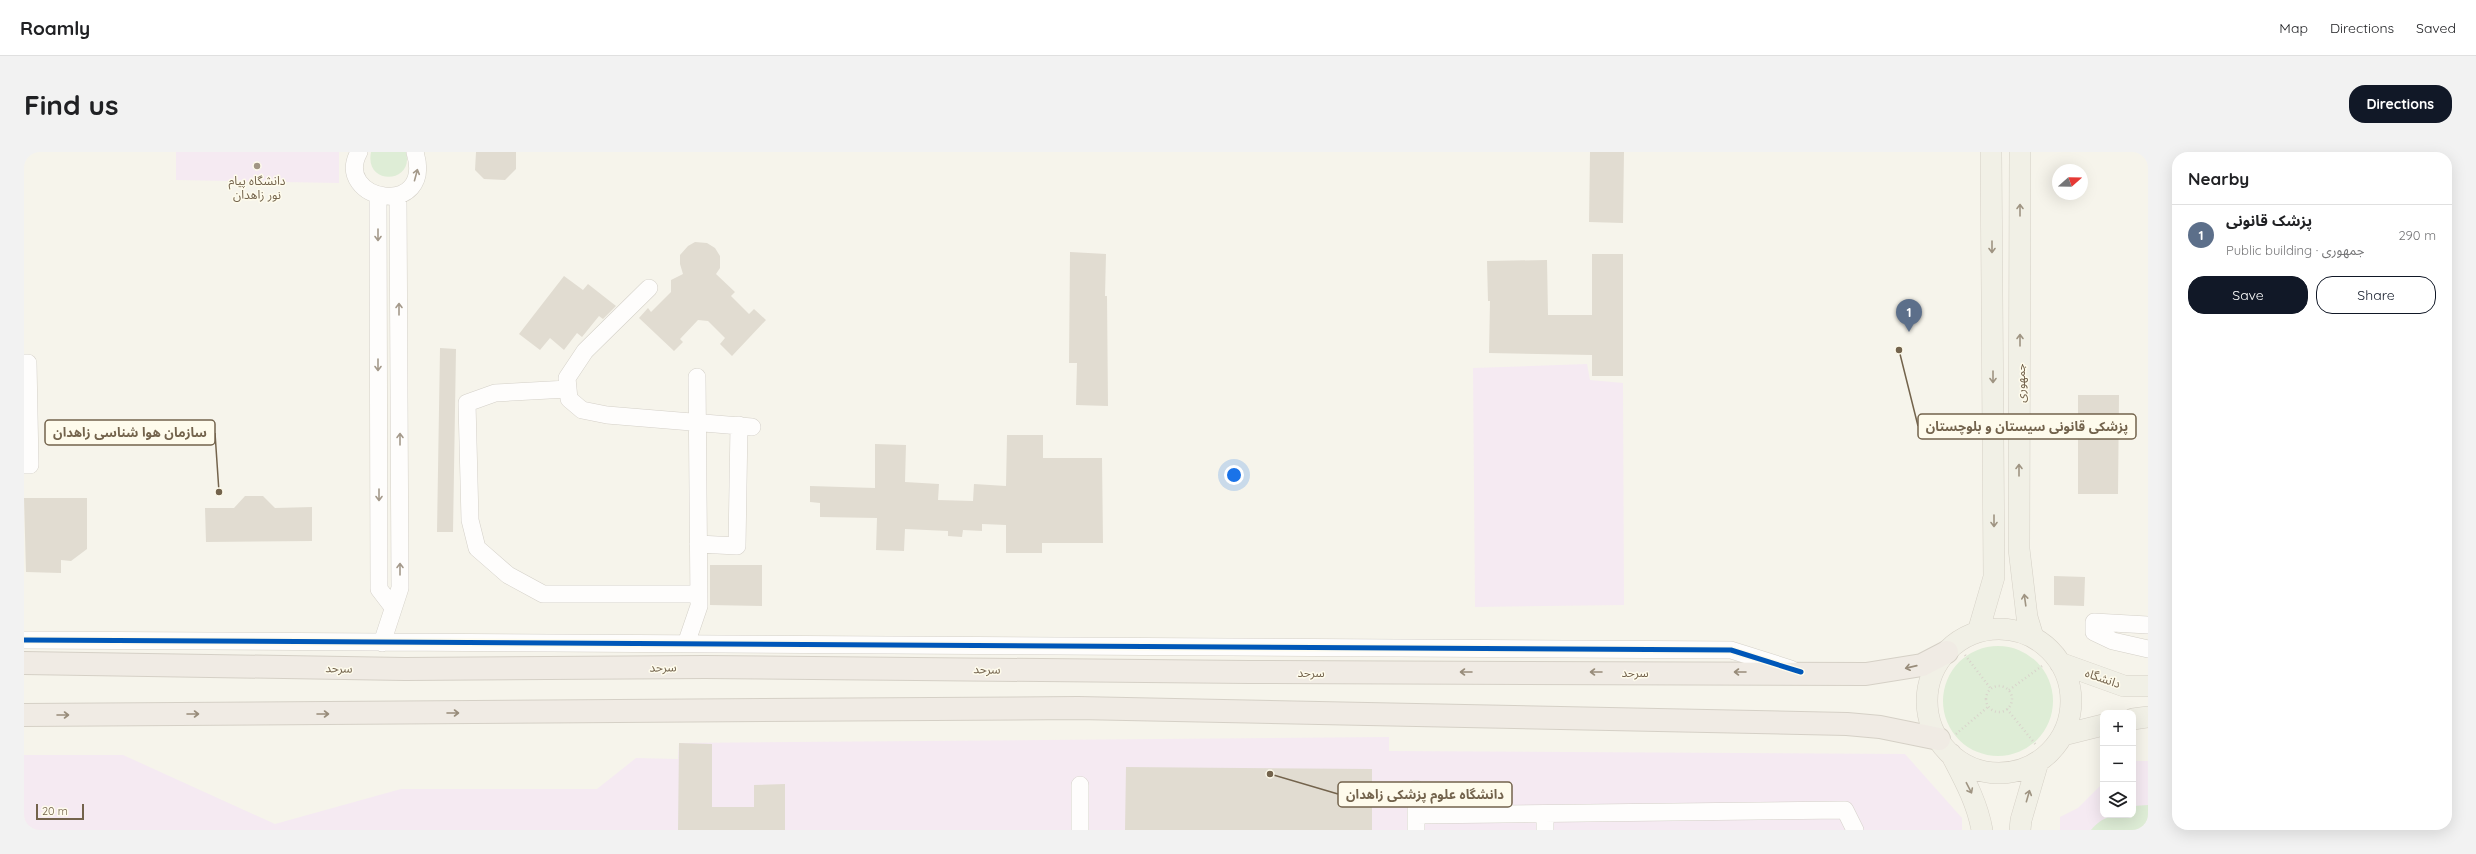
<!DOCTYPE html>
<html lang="en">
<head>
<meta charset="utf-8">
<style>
	:root { --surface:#fff; --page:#f2f2f2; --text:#202124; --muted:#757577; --line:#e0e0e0; --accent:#111827 }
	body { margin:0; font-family:Quicksand,"Noto Sans Arabic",sans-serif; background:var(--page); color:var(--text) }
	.controls { position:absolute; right:12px; bottom:12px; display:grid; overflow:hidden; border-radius:8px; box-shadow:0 4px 16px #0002 }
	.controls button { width:36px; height:36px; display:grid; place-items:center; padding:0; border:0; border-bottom:1px solid var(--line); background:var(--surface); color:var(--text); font:20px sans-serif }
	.compass { position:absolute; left:2028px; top:12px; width:36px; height:36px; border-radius:50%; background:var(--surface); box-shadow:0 4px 16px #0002; rotate:70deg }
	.scale { position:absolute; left:12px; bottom:10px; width:48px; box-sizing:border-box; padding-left:4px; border:2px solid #73634c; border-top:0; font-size:11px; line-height:14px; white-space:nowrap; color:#73634c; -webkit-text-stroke:3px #fefbec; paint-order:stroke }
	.you { position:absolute; left:1210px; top:323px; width:14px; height:14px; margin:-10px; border:3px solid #fff; border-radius:50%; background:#1a73e8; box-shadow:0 0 0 6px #1a73e833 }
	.badge { display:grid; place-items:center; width:26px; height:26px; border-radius:50%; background:var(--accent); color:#fff; font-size:13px; font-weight:700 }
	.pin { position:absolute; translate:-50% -33px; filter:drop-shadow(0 1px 2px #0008) }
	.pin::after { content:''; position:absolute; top:21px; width:14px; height:12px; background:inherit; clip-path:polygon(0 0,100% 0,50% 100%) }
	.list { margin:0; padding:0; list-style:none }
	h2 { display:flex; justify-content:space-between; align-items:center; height:52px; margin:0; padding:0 16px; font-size:17px }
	h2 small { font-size:13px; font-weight:400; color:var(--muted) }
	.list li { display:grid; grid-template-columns:26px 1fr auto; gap:12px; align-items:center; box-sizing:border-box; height:60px; padding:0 16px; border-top:1px solid var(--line) }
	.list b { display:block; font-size:15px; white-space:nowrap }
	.list p { margin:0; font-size:13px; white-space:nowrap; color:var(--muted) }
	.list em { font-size:13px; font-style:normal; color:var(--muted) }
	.actions { display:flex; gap:8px; padding:12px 16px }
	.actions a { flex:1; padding:9px 0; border:1px solid var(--accent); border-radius:16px; text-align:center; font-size:14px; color:var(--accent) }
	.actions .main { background:var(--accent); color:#fff }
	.icon { flex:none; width:22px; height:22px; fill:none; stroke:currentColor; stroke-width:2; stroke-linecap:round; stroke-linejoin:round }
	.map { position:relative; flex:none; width:2124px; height:678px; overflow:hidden; border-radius:16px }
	header { display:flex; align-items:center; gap:24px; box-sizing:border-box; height:56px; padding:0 20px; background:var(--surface); border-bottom:1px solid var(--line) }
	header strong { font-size:19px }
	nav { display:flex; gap:22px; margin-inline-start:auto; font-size:14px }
	.intro { display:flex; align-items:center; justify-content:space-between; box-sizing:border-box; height:96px; padding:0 24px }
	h1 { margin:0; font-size:28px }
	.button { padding:10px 18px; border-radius:16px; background:var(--accent); color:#fff; font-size:14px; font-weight:700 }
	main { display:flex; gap:24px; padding:0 24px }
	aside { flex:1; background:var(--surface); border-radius:16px; box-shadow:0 4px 16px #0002 }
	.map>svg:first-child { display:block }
</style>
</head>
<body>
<header>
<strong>Roamly</strong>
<nav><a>Map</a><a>Directions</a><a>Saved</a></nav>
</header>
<div class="intro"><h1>Find us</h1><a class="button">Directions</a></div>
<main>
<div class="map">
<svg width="2124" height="678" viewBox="0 0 2124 678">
	<rect width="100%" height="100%" fill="#f6f4eb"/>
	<!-- education -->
	<path fill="#f5eaf2" d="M152,0H315V31L152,28Z
		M1563,212L1566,228L1599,231L1600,453L1451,455L1449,216Z
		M1365,585V599L1881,602L1938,666V678H0V603H99L251,672L377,637H573L612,606L654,607L655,591Z
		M2109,609H2124V678H2036V665L2054,656L2079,631V663H2109Z"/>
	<!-- green -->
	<path fill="#deedd6" d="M347,0H382C391,32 340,34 347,0Z
		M1919 549a55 55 0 1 1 110 0a55 55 0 1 1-110 0Z
		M2124,653V678H2067C2080,663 2090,663 2109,663V654Z"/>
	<!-- building -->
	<path fill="#e1dcd1" d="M452,0H492V17L481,28L460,27L451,18Z
		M1566,0H1600L1599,71L1565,70Z
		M671,90L683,91L691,96L696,104V116L692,122L711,140L707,144L725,162L730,157L742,168L708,204L696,192L701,186L684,169L674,168L656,187L659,190L650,199L615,166L624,156L627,160L647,140V128L659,122L656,112V103L664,94Z
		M1046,100L1082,102L1081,144H1083L1084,254L1052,253L1053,211H1045Z
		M1568,102H1599V224H1568V203L1465,201L1466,149H1464L1463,109L1523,108L1524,163H1568Z
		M540,124L559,138L564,132L592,154L579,167L575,164L558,185L553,181L540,198L526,186L516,198L495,182Z
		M416,196L432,197L429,380H413Z
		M2054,243H2095L2094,342H2054Z
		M983,283H1019V306H1078L1079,391H1018V401H982V373L958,372V379L939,378L938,385L924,384V379L881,377L880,399L852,398L853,366L796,365V351L786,350V334L851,336V292L882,293L881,330L915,332L914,348L949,349L950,332L982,334Z
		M221,344H239L251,356L288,355V389L182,390L181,356H210Z
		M0,346H63V397L47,409L37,408V421L2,420Z
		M686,413H738V454L686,453Z
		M2030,424L2061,425L2060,454L2030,453Z
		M655,591L688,592V655H730V633L761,632V678H654Z
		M1102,615L1348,617V678H1101Z"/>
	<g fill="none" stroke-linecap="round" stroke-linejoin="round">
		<!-- minor casing -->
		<g stroke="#d4d0c8" stroke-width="18">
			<path id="minor" d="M335,0C308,49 411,68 391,0
				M354,44L355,437L368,454
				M625,136L561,199L543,226L545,247L558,258L583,263L728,275
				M0,211H4L6,313H0
				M544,237L471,241L443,251L446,368L453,396L484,423L519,442H675
				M674,392L713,394L715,273
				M2124,473L2070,470V480L2089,489L2124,497
				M0,488L1707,498L1767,517
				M358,491L376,436L374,44
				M662,492L675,454L673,225
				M1392,663L1821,658L1831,678
				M1056,678V633
				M1392,678V637
				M1521,678V662"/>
		</g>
		<!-- major casing -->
		<g stroke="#d5d0c6" stroke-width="22">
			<path id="major" d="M1996,0L1995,397L2003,465L2009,485
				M1903 549a72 72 0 1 1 144 0a72 72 0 1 1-144 0Z
				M1954,480L1970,425L1967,0
				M2036,511L2100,534H2124
				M2109,567L2124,565
				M2039,583L2079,573
				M1927,602C1940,627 1953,650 1958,678
				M1996,678L1997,668L2014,610"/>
		</g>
		<!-- highway casing -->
		<g stroke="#d5d0c6" stroke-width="24">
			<path id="highway" d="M0,511L381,517L681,515L1225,520L1842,522L1898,513L1923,500
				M0,563L1054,556L1823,572L1856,575L1915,587"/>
		</g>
		<!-- path -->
		<path stroke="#d8d3cb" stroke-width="2.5" stroke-dasharray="1 3" stroke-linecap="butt" d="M1941,503L1967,537
			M1962 547a13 13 0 1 1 26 0a13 13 0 1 1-26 0Z
			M1985,538L2018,514
			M1983,557L2012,593
			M1932,582L1965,554"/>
		<!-- minor -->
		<use href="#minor" stroke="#fefdfc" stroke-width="17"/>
		<!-- major -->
		<use href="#major" stroke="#f1f0e6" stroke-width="21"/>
		<!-- highway -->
		<use href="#highway" stroke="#f0ebe4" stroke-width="22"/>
		<!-- cycleway casing -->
		<g stroke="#fefbec" stroke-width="8">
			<path id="cycleway" d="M0,488L1707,498L1777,520"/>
		</g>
		<!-- cycleway -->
		<use href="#cycleway" stroke="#0057b8" stroke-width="5"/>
	</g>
	<!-- one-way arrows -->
	<defs><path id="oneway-shaft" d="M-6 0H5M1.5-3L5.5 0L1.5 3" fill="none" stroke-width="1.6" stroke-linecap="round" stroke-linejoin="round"/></defs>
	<g stroke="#a4998a">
		<use href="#oneway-shaft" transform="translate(392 23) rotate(-75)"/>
		<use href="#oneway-shaft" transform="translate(354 83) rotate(90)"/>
		<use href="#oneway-shaft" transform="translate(375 157) rotate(-90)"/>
		<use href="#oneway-shaft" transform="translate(354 213) rotate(90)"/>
		<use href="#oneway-shaft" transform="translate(376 287) rotate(-90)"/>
		<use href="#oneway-shaft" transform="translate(355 343) rotate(90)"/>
		<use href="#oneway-shaft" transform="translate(376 417) rotate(-90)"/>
	</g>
	<g stroke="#9f9482">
		<use href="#oneway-shaft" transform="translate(1996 58) rotate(-90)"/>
		<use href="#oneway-shaft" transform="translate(1968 95) rotate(90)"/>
		<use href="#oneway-shaft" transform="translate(1996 188) rotate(-90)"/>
		<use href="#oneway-shaft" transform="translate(1969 225) rotate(90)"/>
		<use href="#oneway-shaft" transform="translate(1995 318) rotate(-90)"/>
		<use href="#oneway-shaft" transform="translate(1970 369) rotate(90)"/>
		<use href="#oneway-shaft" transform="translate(2001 448) rotate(-98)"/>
		<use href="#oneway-shaft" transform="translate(1945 636) rotate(63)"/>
		<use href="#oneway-shaft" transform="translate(2004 644) rotate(-74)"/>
	</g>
	<g stroke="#988c7a">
		<use href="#oneway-shaft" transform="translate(1887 515) rotate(167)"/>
		<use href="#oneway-shaft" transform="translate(1442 520) rotate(-180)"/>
		<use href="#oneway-shaft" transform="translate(1572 520) rotate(-180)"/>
		<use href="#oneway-shaft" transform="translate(1716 520) rotate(-180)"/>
		<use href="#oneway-shaft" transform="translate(429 561)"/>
		<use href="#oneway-shaft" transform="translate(169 562)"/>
		<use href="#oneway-shaft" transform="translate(299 562)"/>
		<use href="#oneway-shaft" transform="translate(39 563)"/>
	</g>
	<!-- markers -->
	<circle fill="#a19684" stroke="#fefbec" stroke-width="1.5" cx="233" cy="14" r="4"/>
	<g text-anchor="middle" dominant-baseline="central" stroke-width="3" stroke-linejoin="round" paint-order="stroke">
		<!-- poi labels -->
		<g font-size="12" fill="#73634c" stroke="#fefbec">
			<text x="233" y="28">دانشگاه پیام<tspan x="233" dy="14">نور زاهدان</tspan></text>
		</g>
		<!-- street labels -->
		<g font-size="12" fill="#73634c" stroke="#fefbec">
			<text transform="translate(1996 231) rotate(-90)">جمهوری</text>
			<text transform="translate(639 515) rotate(-1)">سرحد</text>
			<text transform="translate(315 516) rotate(1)">سرحد</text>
			<text transform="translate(963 517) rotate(1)">سرحد</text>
			<text x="1287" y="520">سرحد</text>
			<text x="1611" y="520">سرحد</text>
			<text transform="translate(2079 526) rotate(19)">دانشگاه</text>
		</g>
	</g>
	<!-- callouts -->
	<path fill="none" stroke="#73634c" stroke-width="1.5" d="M1875 198L1894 274M195 340L191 281M1246 622L1314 642"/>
	<g fill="#73634c" stroke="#fefbec" stroke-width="1.5">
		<circle cx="1875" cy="198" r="4"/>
		<circle cx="195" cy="340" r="4"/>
		<circle cx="1246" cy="622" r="4"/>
	</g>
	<g fill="#fefbec" stroke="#73634c" stroke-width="1.5">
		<rect x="1894" y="262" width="218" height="25" rx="4"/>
		<rect x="21" y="268" width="170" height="25" rx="4"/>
		<rect x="1314" y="630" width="174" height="25" rx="4"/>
	</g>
	<g font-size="13" text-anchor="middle" font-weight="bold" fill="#73634c">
		<text x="2003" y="279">پزشکی قانونی سیستان و بلوچستان</text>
		<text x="106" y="285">سازمان هوا شناسی زاهدان</text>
		<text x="1401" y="647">دانشگاه علوم پزشکی زاهدان</text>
	</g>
</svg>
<div class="controls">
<button>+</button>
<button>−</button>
<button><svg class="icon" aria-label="layers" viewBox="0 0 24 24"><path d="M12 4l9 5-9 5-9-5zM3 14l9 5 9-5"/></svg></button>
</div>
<svg class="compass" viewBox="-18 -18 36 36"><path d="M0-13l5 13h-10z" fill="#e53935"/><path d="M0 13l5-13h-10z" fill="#757577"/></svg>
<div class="scale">20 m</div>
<div class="you"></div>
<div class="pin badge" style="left:1885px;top:180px;background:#5c6f8a">1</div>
</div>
<aside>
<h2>Nearby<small></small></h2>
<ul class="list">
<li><span class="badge" style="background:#5c6f8a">1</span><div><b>پزشک قانونی</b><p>Public building · جمهوری</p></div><em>290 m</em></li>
</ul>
<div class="actions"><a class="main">Save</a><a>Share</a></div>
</aside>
</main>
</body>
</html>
